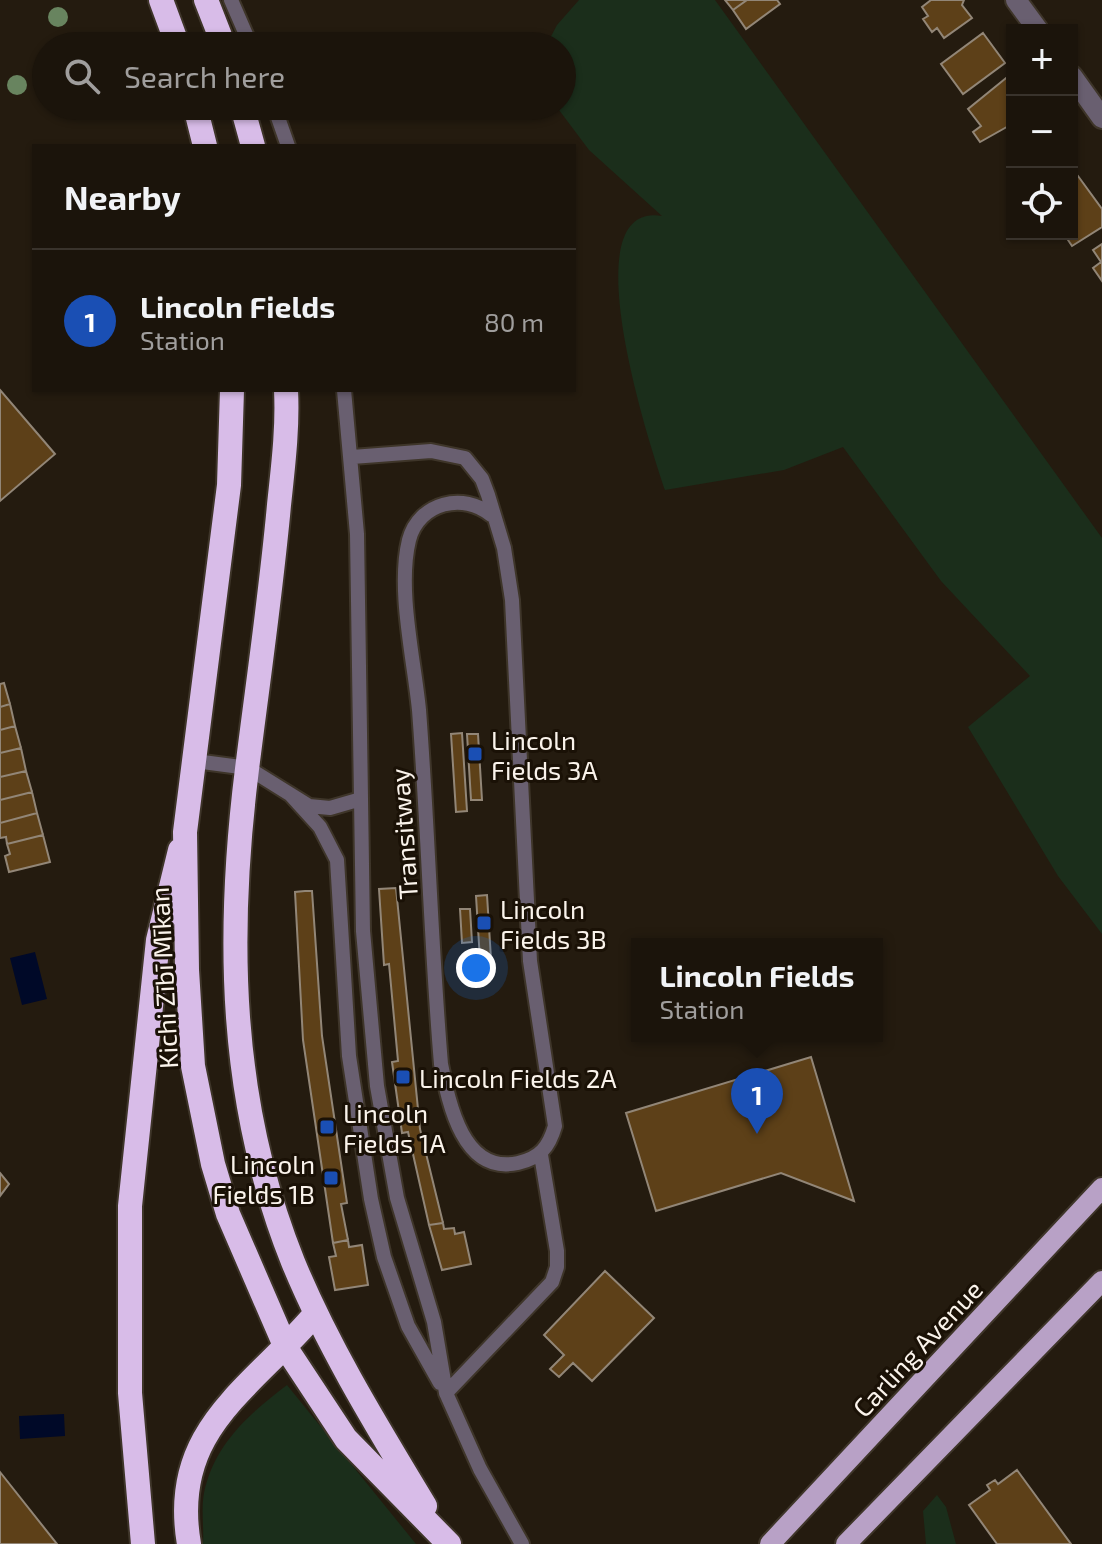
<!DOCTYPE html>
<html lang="en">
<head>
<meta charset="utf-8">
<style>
	:root { --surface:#1b140b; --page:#282119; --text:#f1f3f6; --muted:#a09e9d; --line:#39332c; --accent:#db2777 }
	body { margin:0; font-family:"Exo 2",sans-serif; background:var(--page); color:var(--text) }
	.controls { position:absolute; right:24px; top:24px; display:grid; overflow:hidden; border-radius:0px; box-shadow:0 2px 6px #0004 }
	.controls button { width:72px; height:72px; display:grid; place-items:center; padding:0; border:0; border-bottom:2px solid var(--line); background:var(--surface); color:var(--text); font:40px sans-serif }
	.you { position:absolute; left:476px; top:968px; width:28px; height:28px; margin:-20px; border:6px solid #fff; border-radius:50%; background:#1a73e8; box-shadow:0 0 0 12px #1a73e833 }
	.badge { display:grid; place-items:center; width:52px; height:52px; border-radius:50%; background:var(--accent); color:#fff; font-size:26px; font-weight:700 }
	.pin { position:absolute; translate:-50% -66px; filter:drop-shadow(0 2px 4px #0008) }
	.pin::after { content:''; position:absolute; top:42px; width:28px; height:24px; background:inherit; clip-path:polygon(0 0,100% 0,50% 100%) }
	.popup { position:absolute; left:631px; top:938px; width:252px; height:104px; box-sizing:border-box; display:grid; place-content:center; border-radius:0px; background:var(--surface); filter:drop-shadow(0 2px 6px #0005); font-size:26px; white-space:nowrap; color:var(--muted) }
	.popup b { font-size:30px; color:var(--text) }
	.popup::after { content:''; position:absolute; left:50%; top:100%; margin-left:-16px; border:16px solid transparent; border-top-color:var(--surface) }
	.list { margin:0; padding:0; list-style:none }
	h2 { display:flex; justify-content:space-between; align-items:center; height:104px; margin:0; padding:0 32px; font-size:34px }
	h2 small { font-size:26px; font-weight:400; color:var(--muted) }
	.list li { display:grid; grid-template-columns:52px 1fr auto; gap:24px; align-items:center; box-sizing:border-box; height:144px; padding:0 32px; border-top:2px solid var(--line) }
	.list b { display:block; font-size:30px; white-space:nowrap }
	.list p { margin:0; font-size:26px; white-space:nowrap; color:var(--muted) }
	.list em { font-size:26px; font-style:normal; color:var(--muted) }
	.icon { flex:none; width:44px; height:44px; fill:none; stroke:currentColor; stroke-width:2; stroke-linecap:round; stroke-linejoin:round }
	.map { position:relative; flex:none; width:1102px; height:1544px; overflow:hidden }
	.search { position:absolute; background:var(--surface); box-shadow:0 2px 6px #0004; left:32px; top:32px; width:544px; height:88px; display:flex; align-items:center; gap:20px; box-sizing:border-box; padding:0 28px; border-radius:44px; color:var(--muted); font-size:30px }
	.panel { position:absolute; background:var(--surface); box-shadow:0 2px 6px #0004; left:32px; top:144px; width:544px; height:248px; border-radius:0px }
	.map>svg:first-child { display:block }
</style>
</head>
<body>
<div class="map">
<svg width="1102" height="1544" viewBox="0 0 1102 1544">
	<rect width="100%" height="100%" fill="#241b0f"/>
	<!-- green -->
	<path fill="#1b2e1b" d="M579,0H715L1102,538V934L1058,876L968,727L1030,676L941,581L843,447L784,470L665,490C651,449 569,200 662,216L589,150L556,106H562V46H546L557,25Z
		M287,1385L416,1544H203C204,1528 201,1509 204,1493C214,1444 250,1413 287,1385Z
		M937,1495L946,1507L956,1544H926L923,1511Z"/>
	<!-- water -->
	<path fill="#000928" d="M35,952L47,999L22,1005L10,958Z
		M64,1414L65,1436L20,1439L19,1416Z"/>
	<!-- building -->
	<path fill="#5d4018" stroke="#928677" stroke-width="2" d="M725,0H747L733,10Z
		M747,0H777L780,4L746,29L733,10Z
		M931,0H964L962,5L972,18L944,38L937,28L932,32L923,19L928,16L922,7Z
		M983,33L1005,63L963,94L941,64Z
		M1011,74L1012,124L980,142L973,132L981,126L968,109Z
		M1078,176L1102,209V227L1072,246L1064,234H1072V180Z
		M1102,244V281L1093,268L1101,262L1093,250Z
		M0,390L55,454L0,501Z
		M4,683L10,704L0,707V684Z
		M10,704L15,726L0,730V707Z
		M15,726L21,748L0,753V730Z
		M462,733L467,811L456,812L451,734Z
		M467,734H478L482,800H471Z
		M21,748L26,771L0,777V753Z
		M26,771L32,792L0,800V777Z
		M32,792L37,813L0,823V800Z
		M37,813L43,835L7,844L6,837L0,838V823Z
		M43,835L50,862L9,872L5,856L10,854L7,844Z
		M396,888L420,1129L443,1223L429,1225L408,1132L402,1133L392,1062L398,1061L389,964L384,965L379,889Z
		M305,891H312L322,1036L347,1203L341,1204L348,1240L333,1243L303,1040L295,892Z
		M487,895L492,975L481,976L476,896Z
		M460,909H470L472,942L462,943Z
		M811,1057L854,1201L781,1173L656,1211L626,1113Z
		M0,1173L9,1184L0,1196Z
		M443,1223L444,1229L454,1228L455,1234L464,1232L471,1264L442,1270L429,1225Z
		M348,1240L349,1247L362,1245L368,1285L335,1290L329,1257L336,1256L333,1243Z
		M605,1271L654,1318L592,1381L573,1363L559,1377L550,1369L564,1355L544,1335Z
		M1017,1470L1071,1544H997L969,1505L990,1490L987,1485L995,1480L998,1484Z
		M0,1472L57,1544H0Z"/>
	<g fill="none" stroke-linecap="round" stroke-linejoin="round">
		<!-- lane casing -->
		<g stroke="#3e3529" stroke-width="18">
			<path id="lane" d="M231,0L251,46
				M274,106L288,146
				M344,390L357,534L363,931L377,1086L397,1198L434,1322L446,1393L480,1469L522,1544
				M352,457L431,451L465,458L482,479L488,495L504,548L512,600L530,961L555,1126C549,1147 540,1158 518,1163C463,1175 449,1104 441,1064C431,946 428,828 419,710C414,659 397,589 409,540C419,502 464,492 491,515
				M195,761L248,768L309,806L330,808L361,799
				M290,794L320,827L337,860L349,1056L371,1199L384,1257L408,1326L440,1383
				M446,1393L552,1282L557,1267V1251L541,1155"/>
		</g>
		<!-- street casing -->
		<g stroke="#3e3529" stroke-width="24">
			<path id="street" d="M1016,0L1038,30
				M1072,76L1102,118"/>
		</g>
		<!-- primary casing -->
		<g stroke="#3e3529" stroke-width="24">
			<path id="primary" d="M770,1544L1102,1188
				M846,1544L1102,1281"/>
		</g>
		<!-- highway casing -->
		<g stroke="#3e3529" stroke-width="28">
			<path id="highway" d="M161,0L178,46
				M206,0L224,46
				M195,106L205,146
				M242,106L253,146
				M232,390L229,485L185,832L187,970L193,1066L213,1164L228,1214L286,1348L346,1439L449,1544
				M286,390C288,428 283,467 279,505C271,593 258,681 247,769C226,937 229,1103 293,1262C328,1347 378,1428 425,1506
				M143,1544L130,1393V1206L158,940L180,850
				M189,1544C169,1429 251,1390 316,1313"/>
		</g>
		<!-- lane -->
		<use href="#lane" stroke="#695f70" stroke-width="14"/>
		<!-- street -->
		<use href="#street" stroke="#695f70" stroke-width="20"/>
		<!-- primary -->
		<use href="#primary" stroke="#b8a1c6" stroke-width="20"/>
		<!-- highway -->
		<use href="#highway" stroke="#d8bce8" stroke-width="24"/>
	</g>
	<!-- trees -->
	<g fill="#68845f">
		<circle cx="58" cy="17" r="10"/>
		<circle cx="17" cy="85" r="10"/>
	</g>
	<!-- markers -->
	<g fill="#1a4fb4" stroke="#1a1106" stroke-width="3">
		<rect x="467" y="746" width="16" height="16" rx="4"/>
		<rect x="476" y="915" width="16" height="16" rx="4"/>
		<rect x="395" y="1069" width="16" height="16" rx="4"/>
		<rect x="319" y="1119" width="16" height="16" rx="4"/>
		<rect x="323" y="1170" width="16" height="16" rx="4"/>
	</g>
	<g text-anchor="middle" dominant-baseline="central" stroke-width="6" stroke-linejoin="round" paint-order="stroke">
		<!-- poi labels -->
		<g font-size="26" fill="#faf3eb" stroke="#1a1106" text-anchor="start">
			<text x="491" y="739">Lincoln<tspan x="491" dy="30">Fields 3A</tspan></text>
			<text x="500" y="908">Lincoln<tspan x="500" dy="30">Fields 3B</tspan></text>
			<text x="419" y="1077">Lincoln Fields 2A</text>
			<text x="343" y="1112">Lincoln<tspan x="343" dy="30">Fields 1A</tspan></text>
			<text x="315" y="1163" text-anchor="end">Lincoln<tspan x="315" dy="30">Fields 1B</tspan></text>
		</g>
		<!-- street labels -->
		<g font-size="26" fill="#faf3eb" stroke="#1a1106">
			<text transform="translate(403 834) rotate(-94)">Transitway</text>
			<text transform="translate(163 978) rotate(-93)">Kichi Zībī Mīkan</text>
			<text transform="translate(917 1348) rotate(-47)">Carling Avenue</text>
		</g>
	</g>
</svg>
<div class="controls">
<button>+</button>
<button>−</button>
<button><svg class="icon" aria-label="locate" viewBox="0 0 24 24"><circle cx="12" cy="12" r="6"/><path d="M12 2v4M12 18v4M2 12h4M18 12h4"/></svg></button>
</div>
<div class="you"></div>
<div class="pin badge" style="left:757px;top:1134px;background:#1a4fb4">1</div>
<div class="popup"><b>Lincoln Fields</b>Station</div>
<div class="search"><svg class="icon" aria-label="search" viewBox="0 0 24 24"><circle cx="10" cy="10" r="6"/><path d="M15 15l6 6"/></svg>Search here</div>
<section class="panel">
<h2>Nearby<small></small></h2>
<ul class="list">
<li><span class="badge" style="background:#1a4fb4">1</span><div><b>Lincoln Fields</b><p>Station</p></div><em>80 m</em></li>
</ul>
</section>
</div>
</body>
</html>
